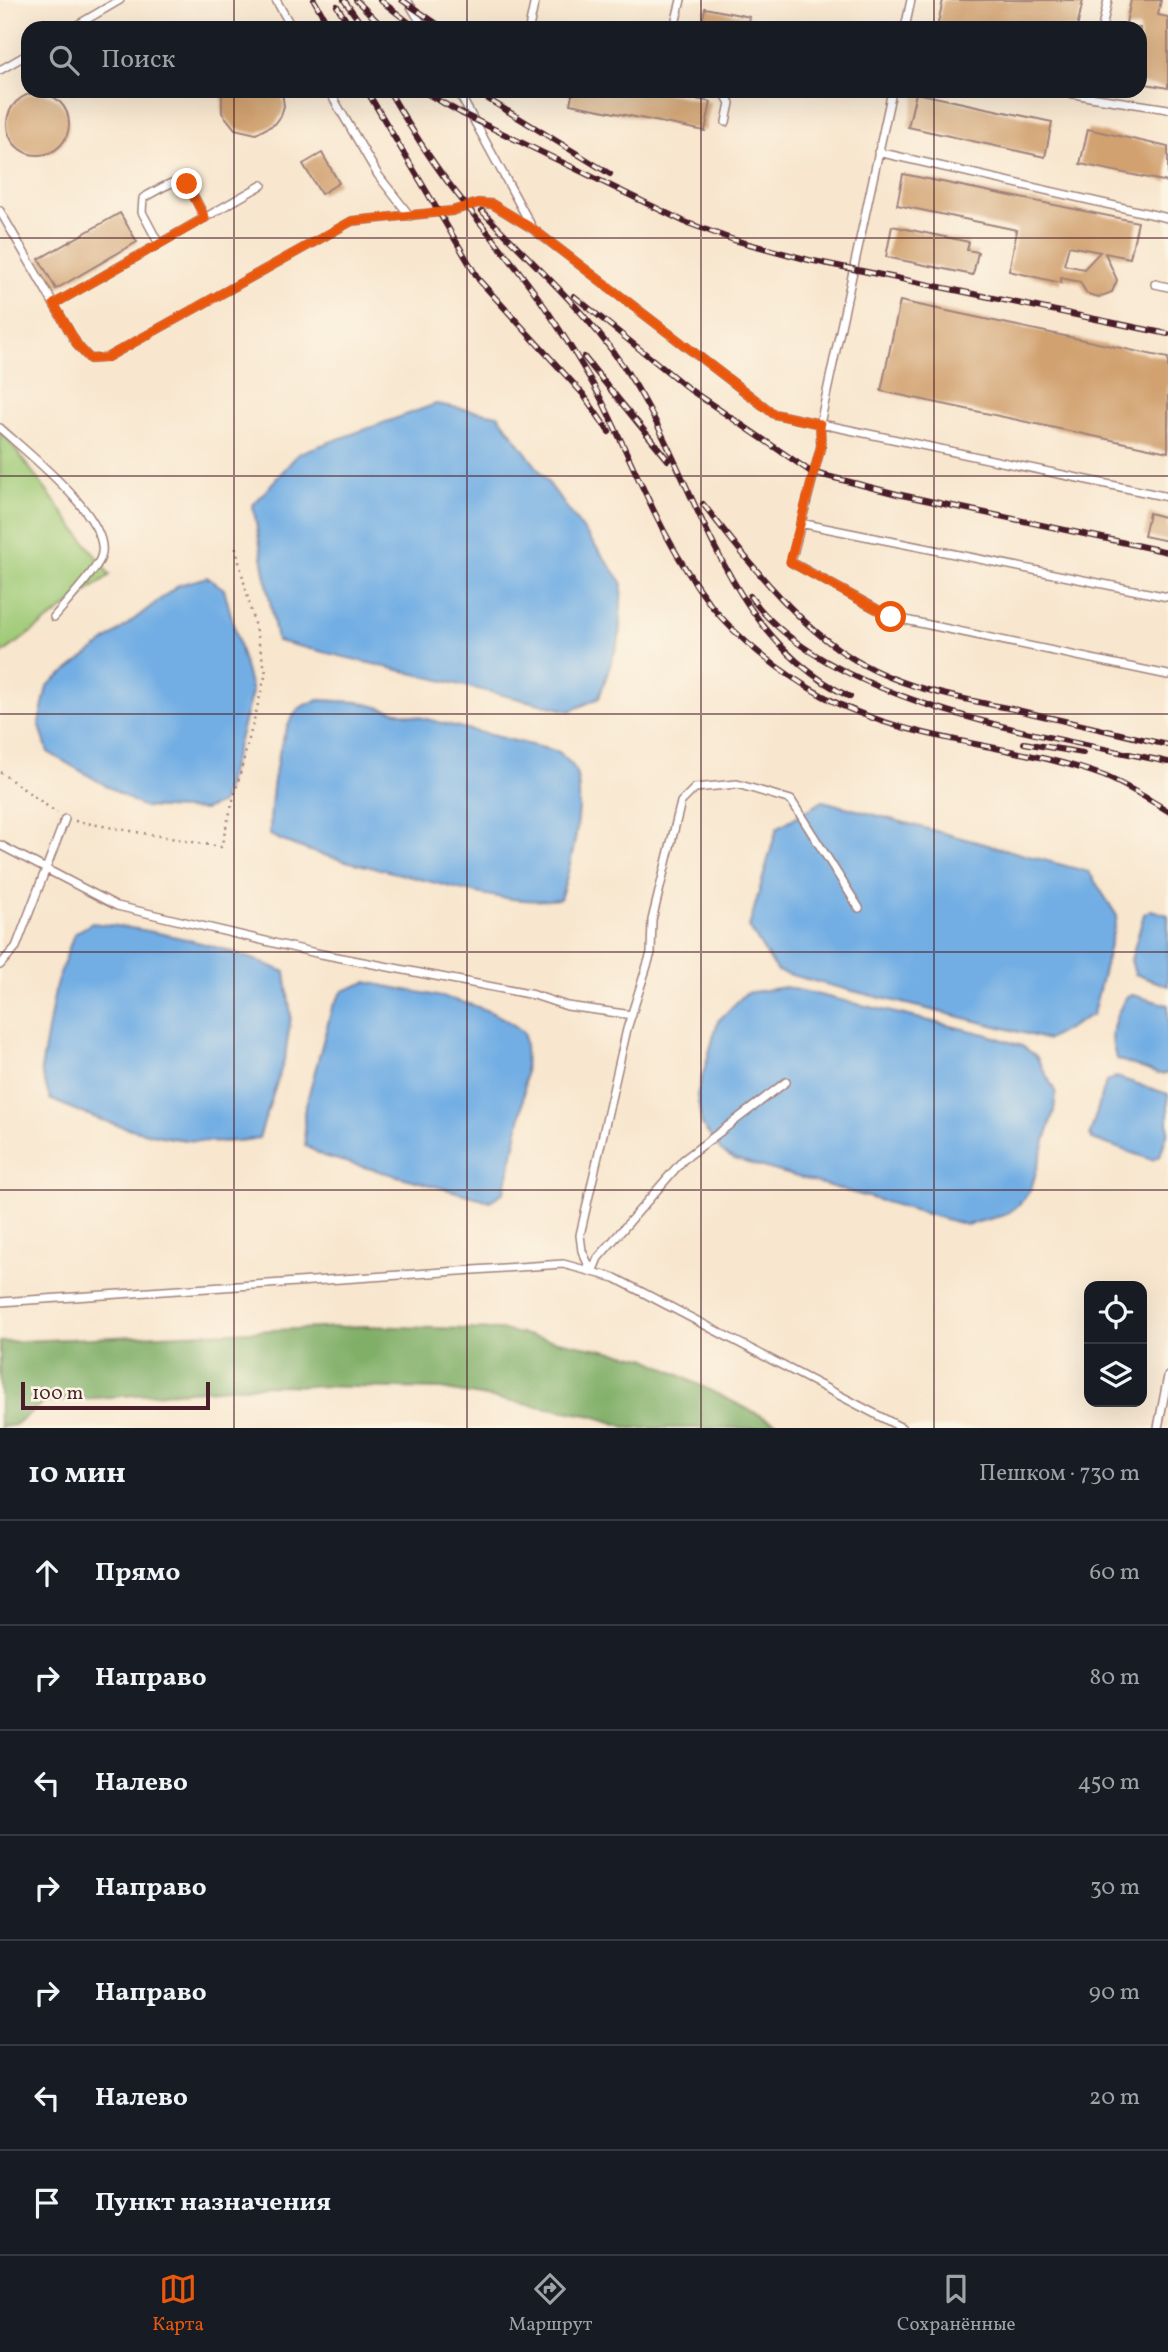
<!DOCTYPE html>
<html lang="ru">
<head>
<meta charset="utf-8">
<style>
	:root { --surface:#171b24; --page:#20242c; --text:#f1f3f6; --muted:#9ea1a6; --line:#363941; --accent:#ea580c }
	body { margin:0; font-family:Vollkorn,serif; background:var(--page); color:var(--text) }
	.controls { position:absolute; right:21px; bottom:21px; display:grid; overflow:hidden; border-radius:14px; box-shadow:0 7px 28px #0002 }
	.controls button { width:63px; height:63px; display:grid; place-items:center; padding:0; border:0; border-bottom:2px solid var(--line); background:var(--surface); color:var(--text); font:35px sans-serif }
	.scale { position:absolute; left:21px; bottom:18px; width:189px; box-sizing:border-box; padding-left:7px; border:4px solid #4a1f2b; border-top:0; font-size:19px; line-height:24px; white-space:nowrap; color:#4a1f2b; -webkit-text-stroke:5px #fcf5e5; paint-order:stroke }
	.stop { position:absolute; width:21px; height:21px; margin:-16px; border:5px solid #ea580c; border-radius:50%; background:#fff }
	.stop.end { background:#ea580c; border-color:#fff; box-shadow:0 2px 7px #0008 }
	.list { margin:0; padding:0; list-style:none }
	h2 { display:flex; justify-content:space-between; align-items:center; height:91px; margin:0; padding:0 28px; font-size:30px }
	h2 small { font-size:23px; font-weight:400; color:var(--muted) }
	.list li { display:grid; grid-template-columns:46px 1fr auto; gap:21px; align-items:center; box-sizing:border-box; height:105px; padding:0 28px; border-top:2px solid var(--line) }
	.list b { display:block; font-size:26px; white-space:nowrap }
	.list em { font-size:23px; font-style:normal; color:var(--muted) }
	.icon { flex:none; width:38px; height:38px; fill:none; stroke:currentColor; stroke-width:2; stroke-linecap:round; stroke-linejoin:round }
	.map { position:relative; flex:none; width:1168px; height:1428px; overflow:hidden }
	.search { position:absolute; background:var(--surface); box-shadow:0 7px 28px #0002; left:21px; right:21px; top:21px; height:77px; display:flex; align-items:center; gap:18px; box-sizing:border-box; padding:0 24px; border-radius:21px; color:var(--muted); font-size:26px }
	.sheet { height:826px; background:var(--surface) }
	nav { display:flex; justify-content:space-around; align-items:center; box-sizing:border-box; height:98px; border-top:2px solid var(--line); background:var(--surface); font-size:19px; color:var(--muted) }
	nav a { display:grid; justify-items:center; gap:4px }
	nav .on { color:var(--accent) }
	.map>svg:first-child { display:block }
</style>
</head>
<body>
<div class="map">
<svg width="1168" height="1428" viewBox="0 0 1168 1428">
	<rect width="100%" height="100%" fill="#fcf5e5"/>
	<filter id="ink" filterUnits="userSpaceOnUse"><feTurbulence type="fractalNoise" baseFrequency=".0143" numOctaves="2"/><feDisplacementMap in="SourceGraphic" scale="14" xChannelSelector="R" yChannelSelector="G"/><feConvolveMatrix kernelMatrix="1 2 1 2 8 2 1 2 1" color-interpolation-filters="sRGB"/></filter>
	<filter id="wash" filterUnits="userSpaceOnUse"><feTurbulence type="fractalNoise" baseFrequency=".00686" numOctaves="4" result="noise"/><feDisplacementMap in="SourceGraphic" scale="28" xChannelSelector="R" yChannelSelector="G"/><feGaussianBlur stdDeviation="1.57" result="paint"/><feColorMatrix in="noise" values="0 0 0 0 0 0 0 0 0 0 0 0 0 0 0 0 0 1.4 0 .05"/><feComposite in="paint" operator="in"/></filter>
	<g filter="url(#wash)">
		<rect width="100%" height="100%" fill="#f8e6ce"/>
		<!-- green -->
		<path fill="#a0cb78" stroke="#757552" stroke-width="2" d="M0,429L110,575L0,655Z"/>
		<!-- forest -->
		<path fill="#80af68" stroke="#65674a" stroke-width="2" d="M364,1326L501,1330L645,1358L786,1428H629L593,1416L441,1389L269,1385L44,1402L15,1425L0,1427V1342Z"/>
		<!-- water -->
		<path fill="#72aee4" stroke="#5e6688" stroke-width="2" d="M436,404L498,415L622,582L619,639L599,698L570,711L277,641L253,505L299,453Z
			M207,577L224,589L252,692L222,803L204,810L143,807L48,752L39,723L47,686L179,585Z
			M319,700L358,702L559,752C563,757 571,763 574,768C588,797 570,870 560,899C508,906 450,886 400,874C356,863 311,855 270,835C270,803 276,732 299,709C304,704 312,703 319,700Z
			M823,801L1089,872L1117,916L1093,1014L1048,1040C958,1014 867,997 777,971L749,927L777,828Z
			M1151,910L1168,915V986L1135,974L1131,960L1144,914Z
			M92,923C158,930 223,945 285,972L291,1016L285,1057L259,1138C191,1151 112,1128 50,1099L41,1070L56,985L74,934Z
			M366,982C417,994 484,997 524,1033C530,1089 517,1138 504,1192L490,1201L323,1156L305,1145L304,1112L332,1008L343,991Z
			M785,987L985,1034L1022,1046L1036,1056L1056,1093L1054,1110L1031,1189L1019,1205L1005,1215L966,1225L734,1159L721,1151L702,1125L697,1095L718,1021L746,993Z
			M1133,995L1168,1005V1074H1158L1117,1059C1107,1037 1114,1017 1127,996Z
			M1116,1077L1168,1094V1131L1160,1156L1152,1160L1092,1139L1090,1134L1106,1082Z"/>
		<g id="blocks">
			<!-- building -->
			<path fill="#d1a16f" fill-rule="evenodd" d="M943,0H1083L1077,28H937Z
				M1131,0H1161L1158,15L1168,17V88L1140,83V28H1125Z
				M705,8L750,17L748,28H701Z
				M222,91H282L284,106L281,116L275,124L256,134L235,129L222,113Z
				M573,91H655L711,102L705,131L570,104Z
				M7 124a31 31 0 1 1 62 0a31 31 0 1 1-62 0Z
				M916,93L1052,122L1045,157L908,127Z
				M1088,129L1168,147V182L1080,164Z
				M322,153L339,183L321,194L303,164Z
				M903,174L1138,222L1130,258L1105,253L1117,280L1112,292L1099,297L1087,294L1080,282L1061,278V283L1009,271L1017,230L897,205ZM1069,246L1095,251L1100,252L1084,269L1064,265Z
				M120,213L137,242L56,289L39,259Z
				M892,226L969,242L967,250L978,252L973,275L886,257Z
				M900,301L1168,358V452L881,391Z
				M1149,513L1168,518V541L1144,536Z"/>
		</g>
	</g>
	<g filter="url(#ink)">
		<use href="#blocks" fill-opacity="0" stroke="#a1827c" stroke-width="2"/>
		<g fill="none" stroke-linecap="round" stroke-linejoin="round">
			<!-- service casing -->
			<g stroke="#a1827c" stroke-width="10">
				<path id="service" d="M276,0L292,28
					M407,0L424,28
					M72,28L120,0
					M529,28L535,0
					M674,28L681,0
					M905,28L911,0
					M1102,28L1108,0
					M0,70L28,54
					M329,91L378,175L410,216
					M458,91L533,229L774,414L1168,497
					M714,91L725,94L730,103L726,122
					M892,91L820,424L821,446L791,562L891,617L1168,675
					M1059,91L1090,97L1091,91
					M1090,97L1168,109
					M878,152L1168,218
					M0,211L78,346L90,359L106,358L352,221L452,211L478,203L492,204L533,229
					M159,244L142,212L143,198C187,173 183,175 205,218
					M1155,284L1168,287
					M54,304L262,185
					M0,428C25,451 114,520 101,557C97,570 65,604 54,617
					M800,523L1168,597
					M0,845L117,906L316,953L534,995L567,1006L632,1015
					M0,965L16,947L65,819
					M591,1270L582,1251L580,1235L627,1029L651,953L652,920L681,802L695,788L737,784L791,800L859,908
					M593,1270L598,1258L683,1160L786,1082
					M0,1302L563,1264L615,1278L902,1428
					M1158,1428L1168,1376"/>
			</g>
			<!-- path -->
			<path stroke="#a1827c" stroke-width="2.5" stroke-dasharray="2 5" stroke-linecap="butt" d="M0,772L57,813
				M75,821L221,847L266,673L235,545"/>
			<!-- service -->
			<use href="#service" stroke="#fff" stroke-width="7"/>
			<!-- rail casing -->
			<g stroke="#4a1f2b" stroke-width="6">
				<path id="rail" d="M314,0L330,28
					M344,0L364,28
					M356,0L384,28
					M380,0L416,28
					M402,0L443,28
					M337,6L351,28
					M367,91L479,280L583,394L609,432
					M389,91C407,122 425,152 447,181C483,228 524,273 556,324C574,352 593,381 607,411C639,477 665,546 710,604C738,640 783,674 823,696C910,744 1012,742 1104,776C1126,785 1147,798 1168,811
					M422,91L461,113L685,222L734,240L809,260L1168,334
					M475,91L610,174
					M569,91L573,92
					M482,211C535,266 596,319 636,386C701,494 727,637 850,697
					M574,296L689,389L811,472L897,494L1168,552
					M584,357L668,460
					M703,504C743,554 785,611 837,648C890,687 954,697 1017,710C1067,722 1118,733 1168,745
					M750,596C825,703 1047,736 1168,762
					M1024,743L1083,753"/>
			</g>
			<!-- rail -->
			<use href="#rail" stroke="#fcf5e5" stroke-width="3.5" stroke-dasharray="10" stroke-linecap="butt"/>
		</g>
	</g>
	<g fill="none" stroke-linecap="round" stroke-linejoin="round" filter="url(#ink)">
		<!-- route -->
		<path stroke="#ea580c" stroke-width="9" d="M187,184L205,218L54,304L78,346L90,359L106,358L352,221L452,211L478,203L492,204L533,229L774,414L820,424L821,446L790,562L891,617"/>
	</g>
	<!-- grid -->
	<path fill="none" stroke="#4a1f2b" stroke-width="2" stroke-opacity="0.55" d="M234,0V28M467,0V28M701,0V28M934,0V28M234,91V1428M467,91V1428M701,91V1428M934,91V1428M0,238H1168M0,476H1168M0,714H1168M0,952H1168M0,1190H1168"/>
</svg>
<div class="controls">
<button><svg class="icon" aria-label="locate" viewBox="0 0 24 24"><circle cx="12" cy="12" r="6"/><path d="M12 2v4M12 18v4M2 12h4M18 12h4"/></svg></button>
<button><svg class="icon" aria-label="layers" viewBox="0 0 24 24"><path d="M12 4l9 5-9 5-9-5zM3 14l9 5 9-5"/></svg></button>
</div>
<div class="scale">100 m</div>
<div class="stop" style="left:891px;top:617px"></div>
<div class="stop end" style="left:187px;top:184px"></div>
<div class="search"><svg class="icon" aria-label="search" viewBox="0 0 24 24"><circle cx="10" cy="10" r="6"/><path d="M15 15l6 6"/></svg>Поиск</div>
</div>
<section class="sheet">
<h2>10 мин<small>Пешком · 730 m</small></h2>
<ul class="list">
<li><svg class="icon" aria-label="ahead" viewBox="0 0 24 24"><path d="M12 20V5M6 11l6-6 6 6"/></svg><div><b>Прямо</b></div><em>60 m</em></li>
<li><svg class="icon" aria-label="right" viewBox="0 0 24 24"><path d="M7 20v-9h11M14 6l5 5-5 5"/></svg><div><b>Направо</b></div><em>80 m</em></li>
<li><svg class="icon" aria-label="left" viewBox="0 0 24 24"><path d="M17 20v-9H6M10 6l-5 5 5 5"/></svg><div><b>Налево</b></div><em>450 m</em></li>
<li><svg class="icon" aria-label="right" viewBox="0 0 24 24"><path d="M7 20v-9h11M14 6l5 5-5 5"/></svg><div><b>Направо</b></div><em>30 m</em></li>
<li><svg class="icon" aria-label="right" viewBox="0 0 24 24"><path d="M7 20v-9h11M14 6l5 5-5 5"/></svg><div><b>Направо</b></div><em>90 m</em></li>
<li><svg class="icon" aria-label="left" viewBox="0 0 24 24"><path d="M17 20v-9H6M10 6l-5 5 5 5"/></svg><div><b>Налево</b></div><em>20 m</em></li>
<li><svg class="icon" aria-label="arrive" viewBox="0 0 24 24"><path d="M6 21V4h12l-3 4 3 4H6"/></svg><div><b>Пункт назначения</b></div></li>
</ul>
</section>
<nav>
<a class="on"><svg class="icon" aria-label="map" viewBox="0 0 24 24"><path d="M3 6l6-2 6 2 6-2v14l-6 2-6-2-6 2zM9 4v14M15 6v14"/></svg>Карта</a>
<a><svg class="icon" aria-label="directions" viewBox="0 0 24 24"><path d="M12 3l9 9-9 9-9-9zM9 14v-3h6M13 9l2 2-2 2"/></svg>Маршрут</a>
<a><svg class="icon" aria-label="saved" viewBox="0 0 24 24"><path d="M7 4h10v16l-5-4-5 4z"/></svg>Сохранённые</a>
</nav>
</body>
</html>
